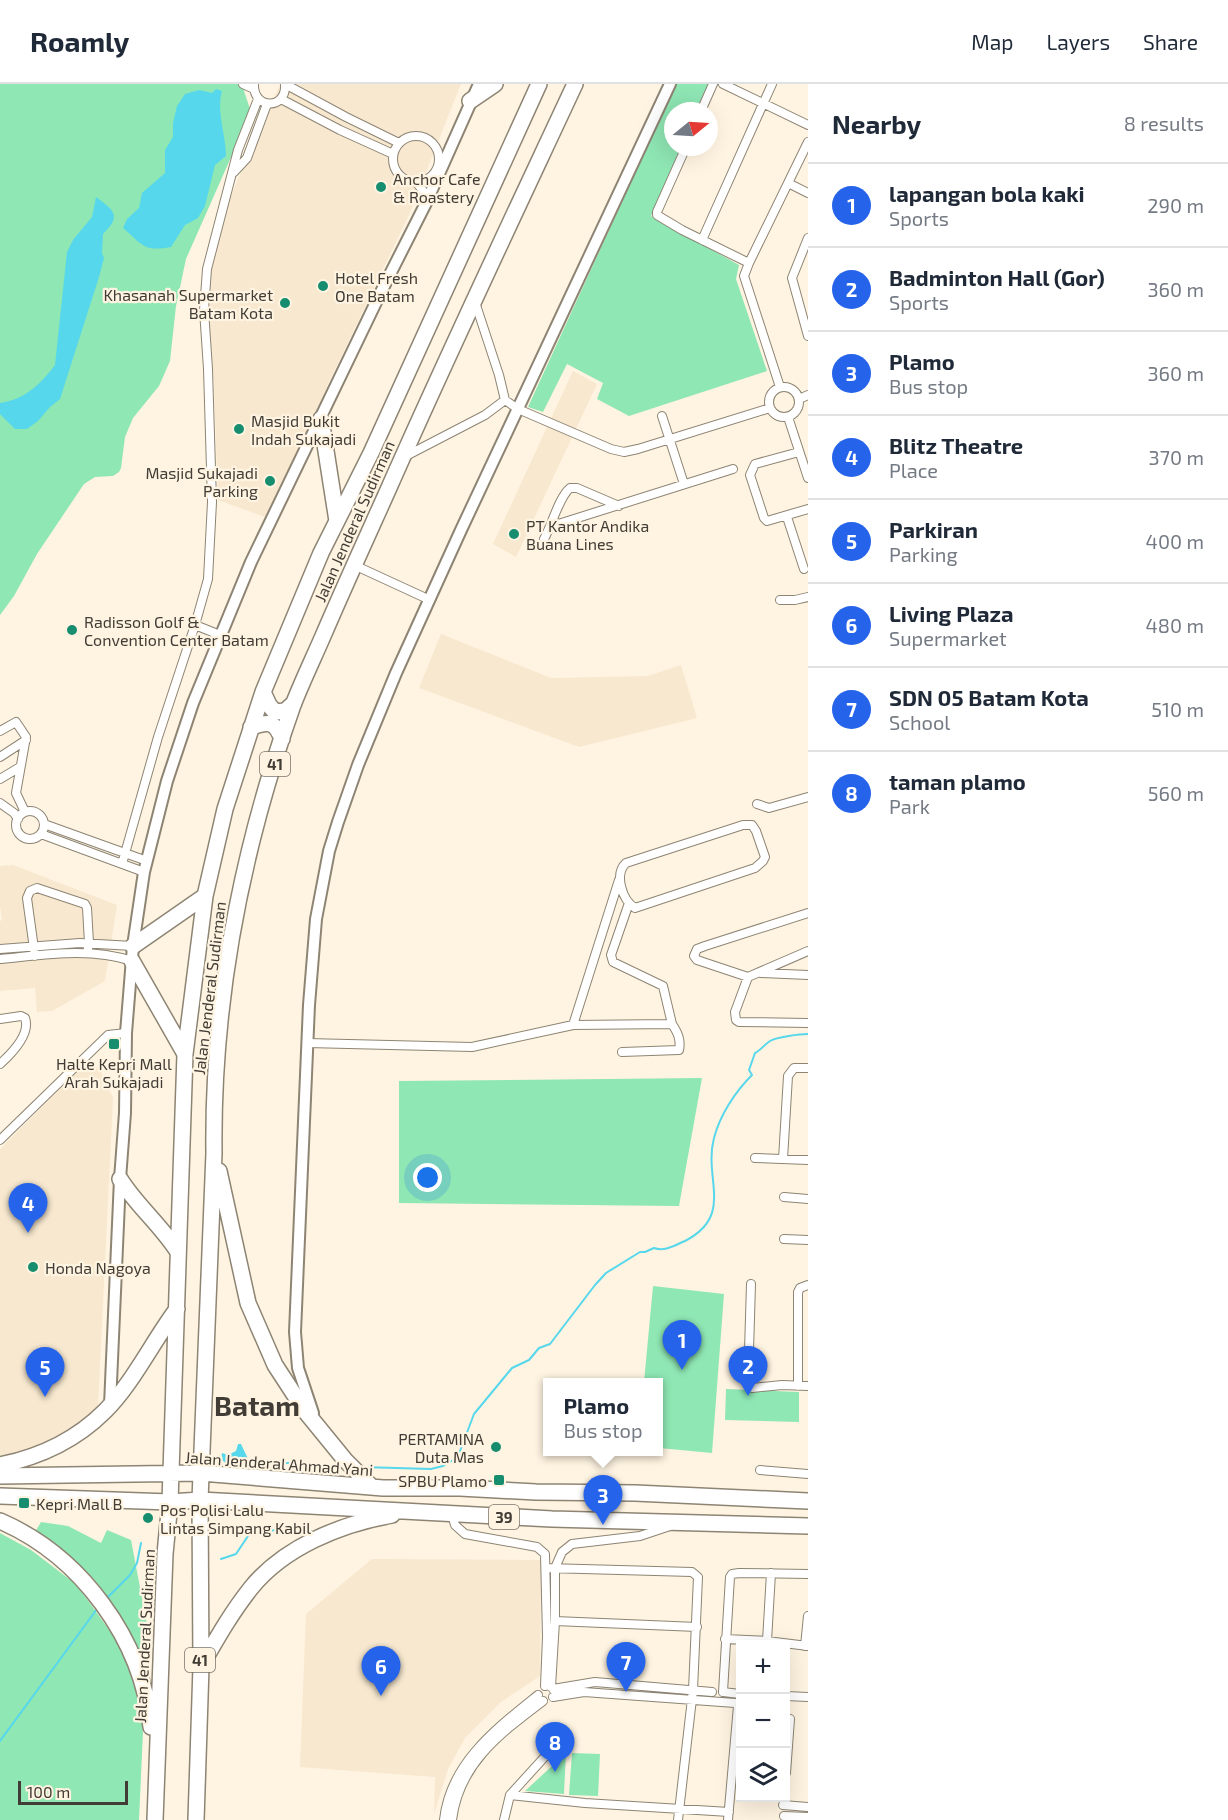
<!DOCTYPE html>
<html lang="en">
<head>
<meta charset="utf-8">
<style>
	:root { --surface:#fff; --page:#f6f6f7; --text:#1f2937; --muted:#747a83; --line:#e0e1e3; --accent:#2563eb }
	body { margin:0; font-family:"Exo 2",sans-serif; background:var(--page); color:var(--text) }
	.controls { position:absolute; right:18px; bottom:18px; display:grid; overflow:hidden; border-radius:0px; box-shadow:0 6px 24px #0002 }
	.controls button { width:54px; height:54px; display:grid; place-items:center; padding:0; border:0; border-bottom:2px solid var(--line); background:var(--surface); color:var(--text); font:30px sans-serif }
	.compass { position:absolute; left:664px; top:18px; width:54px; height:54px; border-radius:50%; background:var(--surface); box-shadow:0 6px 24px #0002; rotate:72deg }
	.scale { position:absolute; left:18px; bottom:15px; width:110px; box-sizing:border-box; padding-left:6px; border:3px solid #413c35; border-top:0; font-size:16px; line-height:21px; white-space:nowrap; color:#413c35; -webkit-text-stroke:4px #fff4e1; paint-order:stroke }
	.you { position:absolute; left:428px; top:1094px; width:21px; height:21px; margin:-15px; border:4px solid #fff; border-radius:50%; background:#1a73e8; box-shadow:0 0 0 9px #1a73e833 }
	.badge { display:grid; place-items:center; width:39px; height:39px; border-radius:50%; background:var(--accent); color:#fff; font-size:20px; font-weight:700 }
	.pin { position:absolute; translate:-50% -50px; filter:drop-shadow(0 2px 3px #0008) }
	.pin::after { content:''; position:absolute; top:32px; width:21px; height:18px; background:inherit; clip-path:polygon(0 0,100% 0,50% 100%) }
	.popup { position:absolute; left:543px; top:1294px; width:120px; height:78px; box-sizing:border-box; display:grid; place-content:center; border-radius:0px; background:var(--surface); filter:drop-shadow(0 2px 4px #0005); font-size:20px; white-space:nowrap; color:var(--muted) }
	.popup b { font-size:22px; color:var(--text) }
	.popup::after { content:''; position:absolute; left:50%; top:100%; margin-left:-12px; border:12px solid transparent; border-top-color:var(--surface) }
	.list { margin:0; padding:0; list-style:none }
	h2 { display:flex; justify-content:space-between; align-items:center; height:78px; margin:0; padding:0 24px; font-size:26px }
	h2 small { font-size:20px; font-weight:400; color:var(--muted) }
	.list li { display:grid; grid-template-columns:39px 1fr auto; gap:18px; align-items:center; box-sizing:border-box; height:84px; padding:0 24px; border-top:2px solid var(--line) }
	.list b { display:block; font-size:22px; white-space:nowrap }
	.list p { margin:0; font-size:20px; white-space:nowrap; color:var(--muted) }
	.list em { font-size:20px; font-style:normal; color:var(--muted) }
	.icon { flex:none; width:33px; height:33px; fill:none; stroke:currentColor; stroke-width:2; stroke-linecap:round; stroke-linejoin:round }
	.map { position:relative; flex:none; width:808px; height:1736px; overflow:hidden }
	header { display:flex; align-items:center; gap:36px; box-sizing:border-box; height:84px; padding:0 30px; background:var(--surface); border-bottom:2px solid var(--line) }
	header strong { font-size:28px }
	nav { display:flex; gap:33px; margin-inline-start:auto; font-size:21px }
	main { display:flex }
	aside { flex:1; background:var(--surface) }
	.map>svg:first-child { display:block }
</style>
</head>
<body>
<header>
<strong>Roamly</strong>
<nav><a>Map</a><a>Layers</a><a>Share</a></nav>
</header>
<main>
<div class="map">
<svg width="808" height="1736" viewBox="0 0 808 1736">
	<rect width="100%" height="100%" fill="#fff4e1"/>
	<!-- built -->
	<path fill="#f7e8cf" d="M280,0H461L409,131L329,298L268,434L218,416L214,299L209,241L211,183L225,125Z
		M573,287L597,300L516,473L493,460Z
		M441,550L551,594L648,592L681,581L697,634L579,663L419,604Z
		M13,781L117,821L105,897L52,927L37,928L35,904L0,907V837L2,836L0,822V782Z
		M89,976L101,988L113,1014L98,1322L85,1336L37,1366L0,1374V1065Z
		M372,1475L541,1476L540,1592L501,1618L465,1654L448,1685L434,1730L435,1693L300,1683L306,1530Z"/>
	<!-- green -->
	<path fill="#8fe7b4" d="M0,0H247L244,7L251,28L186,175L176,222L170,277L159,302L133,334L125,353L121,384L119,388L113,392L95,393L84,400L37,470L14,512L0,531Z
		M676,0H709L697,27H673V63H681L651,132L739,181L736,195L767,287L629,332L597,315L603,299L567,280L543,328L528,323Z
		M702,994L679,1122L399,1119V997Z
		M653,1202L724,1210L712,1369L659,1364L658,1298H644Z
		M726,1305L799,1308V1338L725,1336Z
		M41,1438L68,1442L101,1459L107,1446L131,1456L147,1540L141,1571C128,1546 115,1521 97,1499C80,1478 57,1463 35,1448Z
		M0,1449L31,1466L77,1501L119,1560L137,1606L143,1648L139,1736H0Z
		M566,1669L564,1710L525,1707Z
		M572,1669L600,1670L598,1712L569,1711Z"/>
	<!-- water -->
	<path fill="#57d7ec" d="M216,5L222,7C216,27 226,51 226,72L215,81L205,122L198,134L185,141L171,163C143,168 143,161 123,144L127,135L139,124L142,109L165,89V66L173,53V39L177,22L185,10L199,6L212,9Z
		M96,113C114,126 122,132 103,150L102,169L104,174L99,193L60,315L50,323L38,337L27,345H15L0,330V319C24,316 41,300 55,281L67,168L73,156L92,133Z
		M238,1360H241L249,1377L245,1386L238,1383L234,1387L221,1375L222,1369L228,1371L236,1367Z"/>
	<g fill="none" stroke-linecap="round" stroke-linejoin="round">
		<!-- stream -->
		<path stroke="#57d7ec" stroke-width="2" d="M249,1377L343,1382
			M361,1383L431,1385L443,1382L453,1376L460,1367L474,1330L512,1284L529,1276L539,1264L550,1260L595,1201L606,1189L640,1168H645L654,1164C665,1168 675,1161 685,1157C735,1131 703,1095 714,1054C720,1031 735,1008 752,991L749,986L755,969C761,966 764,961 770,957C777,953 800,950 808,950
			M221,1475L236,1470L252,1446L311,1447
			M105,1516L130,1491L137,1479L141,1459
			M0,1657L97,1525"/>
		<!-- street casing -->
		<g stroke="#8d8473" stroke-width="10">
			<path id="street" d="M243,0L254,5
				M254,0C253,26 287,26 285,0
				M285,0L346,33L399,59
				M723,0L808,41
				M281,15L340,46L393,70
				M701,27L713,0
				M393 75a23 23 0 1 1 46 0a23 23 0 1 1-46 0Z
				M686,63L657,128V131L682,146L749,179
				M234,88L247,74L267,20
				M416,98L424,108L426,118
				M788,99L808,109
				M808,154L792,194L808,252
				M702,156L772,0
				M475,218L499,291L505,316L518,325L611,365L624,368L638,365L770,324
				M769 318a15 15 0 1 1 30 0a15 15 0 1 1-30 0Z
				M780,303L744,192L749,179L808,58
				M799,315L808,311
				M662,332L684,400
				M788,333L808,394
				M799,368L755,380L750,391L764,434L767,437L808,425
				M404,373L485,331L505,316
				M787,433L804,485
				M552,442L733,385
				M544,455C552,441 559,413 570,404H577L619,422
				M354,481L430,516
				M780,516H795L808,513
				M195,541L220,551
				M0,647L16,638L26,653L16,709L25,728
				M0,673L26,656
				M0,695L20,683
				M0,719L14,729L18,735
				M757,720L769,724L808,713
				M16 741a14 14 0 1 1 28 0a14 14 0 1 1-28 0Z
				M44,740L147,777
				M743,741H752L756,747L765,773L763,777L755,784L635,824C622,816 614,790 626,779Z
				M41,750L144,788
				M122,780L158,653L195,541L208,495L212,418L208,285L204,226L207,185L238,66L258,15
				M629,819L611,871L613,878L663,902L672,940
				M808,829L705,862L697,865L694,872L697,876L748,893L808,867
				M0,865L80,859L133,862
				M35,872L27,814L30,807L37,804L85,820L87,824L89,859L87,869
				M0,875C44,871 89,863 132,877
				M761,889L808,891
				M748,893L735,928L736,936L739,938L808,939
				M0,935L21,932L25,934C31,950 11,970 0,980
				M573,941L672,940C678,949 681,956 679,966L622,968
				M307,959L472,963L573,941L619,796
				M0,1056L108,951L126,949
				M755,1074L808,1076
				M783,1075L788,992L794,984H808
				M784,1113L808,1115
				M784,1155L808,1156
				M751,1200L748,1300L752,1304L782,1301L808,1302
				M798,1302V1208L800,1204L808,1201
				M760,1386L808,1390
				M452,1430L455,1441L465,1450L537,1463L545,1470L547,1553L545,1602
				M546,1484L692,1488L698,1493L693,1606L678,1736
				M555,1537L697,1543
				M725,1555L767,1557L808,1562
				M767,1557L771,1489
				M805,1562L808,1532
				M551,1603L555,1537V1484L562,1468L572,1460L640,1452L670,1442
				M553,1605L595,1598L712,1608
				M740,1610L723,1608L730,1493L732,1490L739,1489L808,1490
				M786,1612L808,1613
				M553,1613L584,1608L735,1619L738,1622L728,1736
				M786,1689L790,1635
				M510,1711L585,1719L729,1728
				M783,1721L808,1723
				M784,1732L808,1733
				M444,1736C450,1679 497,1644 538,1611
				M452,1736C459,1679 501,1649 543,1617
				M504,1736L510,1711L560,1656"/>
		</g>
		<!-- secondary casing -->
		<g stroke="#8d8473" stroke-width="14">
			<path id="secondary" d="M110,1321L120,1095L125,1029L126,949L133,862L144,788L167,697L193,619L251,478L379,212L426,119L479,0
				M313,1329L298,1284L295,1248L309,921L316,835L329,767L338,738L358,681L396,589L461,446L670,0"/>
		</g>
		<!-- highway casing -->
		<g stroke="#8d8473" stroke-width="18">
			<path id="highway" d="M470,17L495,0
				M321,335L337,437
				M263,608L269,621L275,628L285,627L294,619
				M251,643C269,637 275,637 282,655
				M133,862L205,812
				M132,877L185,970
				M219,1087L248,1219L275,1281L305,1327L345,1376L372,1403
				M120,1095C136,1121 161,1141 178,1168
				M0,1381C40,1373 76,1356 105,1327C133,1299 153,1257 177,1225
				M0,1392L201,1389L383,1404H460L536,1408L635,1409L808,1417
				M0,1412L170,1418L200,1416L552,1435L808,1442
				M0,1437C81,1472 142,1555 151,1643
				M201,1582C216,1556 231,1529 251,1504C284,1463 341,1440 392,1431
				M155,1736L165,1470L170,1418L185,970L205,812L225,725L263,608L321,469L371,369L539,0
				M196,1736L201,1583L200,1416L214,1069C212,916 242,765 293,621C302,598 313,575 323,552C344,503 366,455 388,406C448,270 512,135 575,0"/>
		</g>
		<!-- street -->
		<use href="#street" stroke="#fff" stroke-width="8"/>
		<!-- secondary -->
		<use href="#secondary" stroke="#fff" stroke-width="10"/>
		<!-- highway -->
		<use href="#highway" stroke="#fff" stroke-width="15"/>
	</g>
	<!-- markers -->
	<g fill="#178d6f" stroke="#fff4e1" stroke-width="2">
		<circle cx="381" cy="103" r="6"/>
		<circle cx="323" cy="202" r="6"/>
		<circle cx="285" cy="219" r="6"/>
		<circle cx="239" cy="345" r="6"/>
		<circle cx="270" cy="397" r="6"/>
		<circle cx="514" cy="450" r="6"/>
		<circle cx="72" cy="546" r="6"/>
		<rect x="108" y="954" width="12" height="12" rx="3"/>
		<circle cx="33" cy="1183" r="6"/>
		<circle cx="496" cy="1363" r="6"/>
		<rect x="493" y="1390" width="12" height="12" rx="3"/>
		<rect x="18" y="1413" width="12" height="12" rx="3"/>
		<circle cx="148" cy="1434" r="6"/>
	</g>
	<g text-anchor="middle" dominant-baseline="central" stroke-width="4.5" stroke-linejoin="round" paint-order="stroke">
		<!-- shield labels -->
		<g fill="#fff4e1" stroke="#7a7369" stroke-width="1.5">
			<rect x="260" y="668" width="30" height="24" rx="4.5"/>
			<rect x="489" y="1421" width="30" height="24" rx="4.5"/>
			<rect x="185" y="1564" width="30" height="24" rx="4.5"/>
		</g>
		<g font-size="15" font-weight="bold" fill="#413c35">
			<text x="275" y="680">41</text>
			<text x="504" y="1433">39</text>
			<text x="200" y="1576">41</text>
		</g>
		<!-- poi labels -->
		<g font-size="16" fill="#413c35" stroke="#fff4e1" text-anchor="start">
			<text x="393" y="94">Anchor Cafe<tspan x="393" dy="18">&amp; Roastery</tspan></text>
			<text x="335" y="193">Hotel Fresh<tspan x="335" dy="18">One Batam</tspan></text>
			<text x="273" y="210" text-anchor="end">Khasanah Supermarket<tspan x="273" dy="18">Batam Kota</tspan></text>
			<text x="251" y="336">Masjid Bukit<tspan x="251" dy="18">Indah Sukajadi</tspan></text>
			<text x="258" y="388" text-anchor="end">Masjid Sukajadi<tspan x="258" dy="18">Parking</tspan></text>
			<text x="526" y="441">PT Kantor Andika<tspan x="526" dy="18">Buana Lines</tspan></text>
			<text x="84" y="537">Radisson Golf &amp;<tspan x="84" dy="18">Convention Center Batam</tspan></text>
			<text x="114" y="979" text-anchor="middle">Halte Kepri Mall<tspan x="114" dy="18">Arah Sukajadi</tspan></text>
			<text x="45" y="1183">Honda Nagoya</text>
			<text x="484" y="1354" text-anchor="end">PERTAMINA<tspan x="484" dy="18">Duta Mas</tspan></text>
			<text x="487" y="1396" text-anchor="end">SPBU Plamo</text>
			<text x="36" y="1419">Kepri Mall B</text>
			<text x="160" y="1425">Pos Polisi Lalu<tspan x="160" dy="18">Lintas Simpang Kabil</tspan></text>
		</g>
		<!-- street labels -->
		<g font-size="16" fill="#413c35" stroke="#fff4e1">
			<text transform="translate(354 437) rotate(-66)">Jalan Jenderal Sudirman</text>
			<text transform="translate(209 904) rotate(-83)">Jalan Jenderal Sudirman</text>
			<text transform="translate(279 1379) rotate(4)">Jalan Jenderal Ahmad Yani</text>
			<text transform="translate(144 1552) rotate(-87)">Jalan Jenderal Sudirman</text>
		</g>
		<!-- town labels -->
		<g font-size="28" font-weight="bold" fill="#413c35" stroke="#fff4e1">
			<text x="257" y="1321">Batam</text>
		</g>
	</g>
</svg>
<div class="controls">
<button>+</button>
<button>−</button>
<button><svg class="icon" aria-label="layers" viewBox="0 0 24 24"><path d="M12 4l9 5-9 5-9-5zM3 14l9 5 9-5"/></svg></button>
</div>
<svg class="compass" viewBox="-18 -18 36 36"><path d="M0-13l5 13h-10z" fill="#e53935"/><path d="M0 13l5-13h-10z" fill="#747a83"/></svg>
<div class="scale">100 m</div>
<div class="you"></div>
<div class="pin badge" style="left:682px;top:1286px">1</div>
<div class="pin badge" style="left:748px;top:1312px">2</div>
<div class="pin badge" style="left:603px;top:1441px">3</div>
<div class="popup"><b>Plamo</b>Bus stop</div>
<div class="pin badge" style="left:28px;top:1149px">4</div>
<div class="pin badge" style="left:45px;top:1313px">5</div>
<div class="pin badge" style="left:381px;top:1612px">6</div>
<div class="pin badge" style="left:626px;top:1608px">7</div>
<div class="pin badge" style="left:555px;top:1688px">8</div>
</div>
<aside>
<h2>Nearby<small>8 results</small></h2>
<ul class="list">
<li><span class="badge">1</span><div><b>lapangan bola kaki</b><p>Sports</p></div><em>290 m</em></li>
<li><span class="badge">2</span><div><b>Badminton Hall (Gor)</b><p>Sports</p></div><em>360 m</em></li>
<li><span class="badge">3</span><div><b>Plamo</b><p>Bus stop</p></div><em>360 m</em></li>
<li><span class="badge">4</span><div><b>Blitz Theatre</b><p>Place</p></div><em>370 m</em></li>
<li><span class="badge">5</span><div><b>Parkiran</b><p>Parking</p></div><em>400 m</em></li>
<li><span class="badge">6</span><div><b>Living Plaza</b><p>Supermarket</p></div><em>480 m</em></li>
<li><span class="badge">7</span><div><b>SDN 05 Batam Kota</b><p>School</p></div><em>510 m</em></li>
<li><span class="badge">8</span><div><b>taman plamo</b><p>Park</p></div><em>560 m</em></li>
</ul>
</aside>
</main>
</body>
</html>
